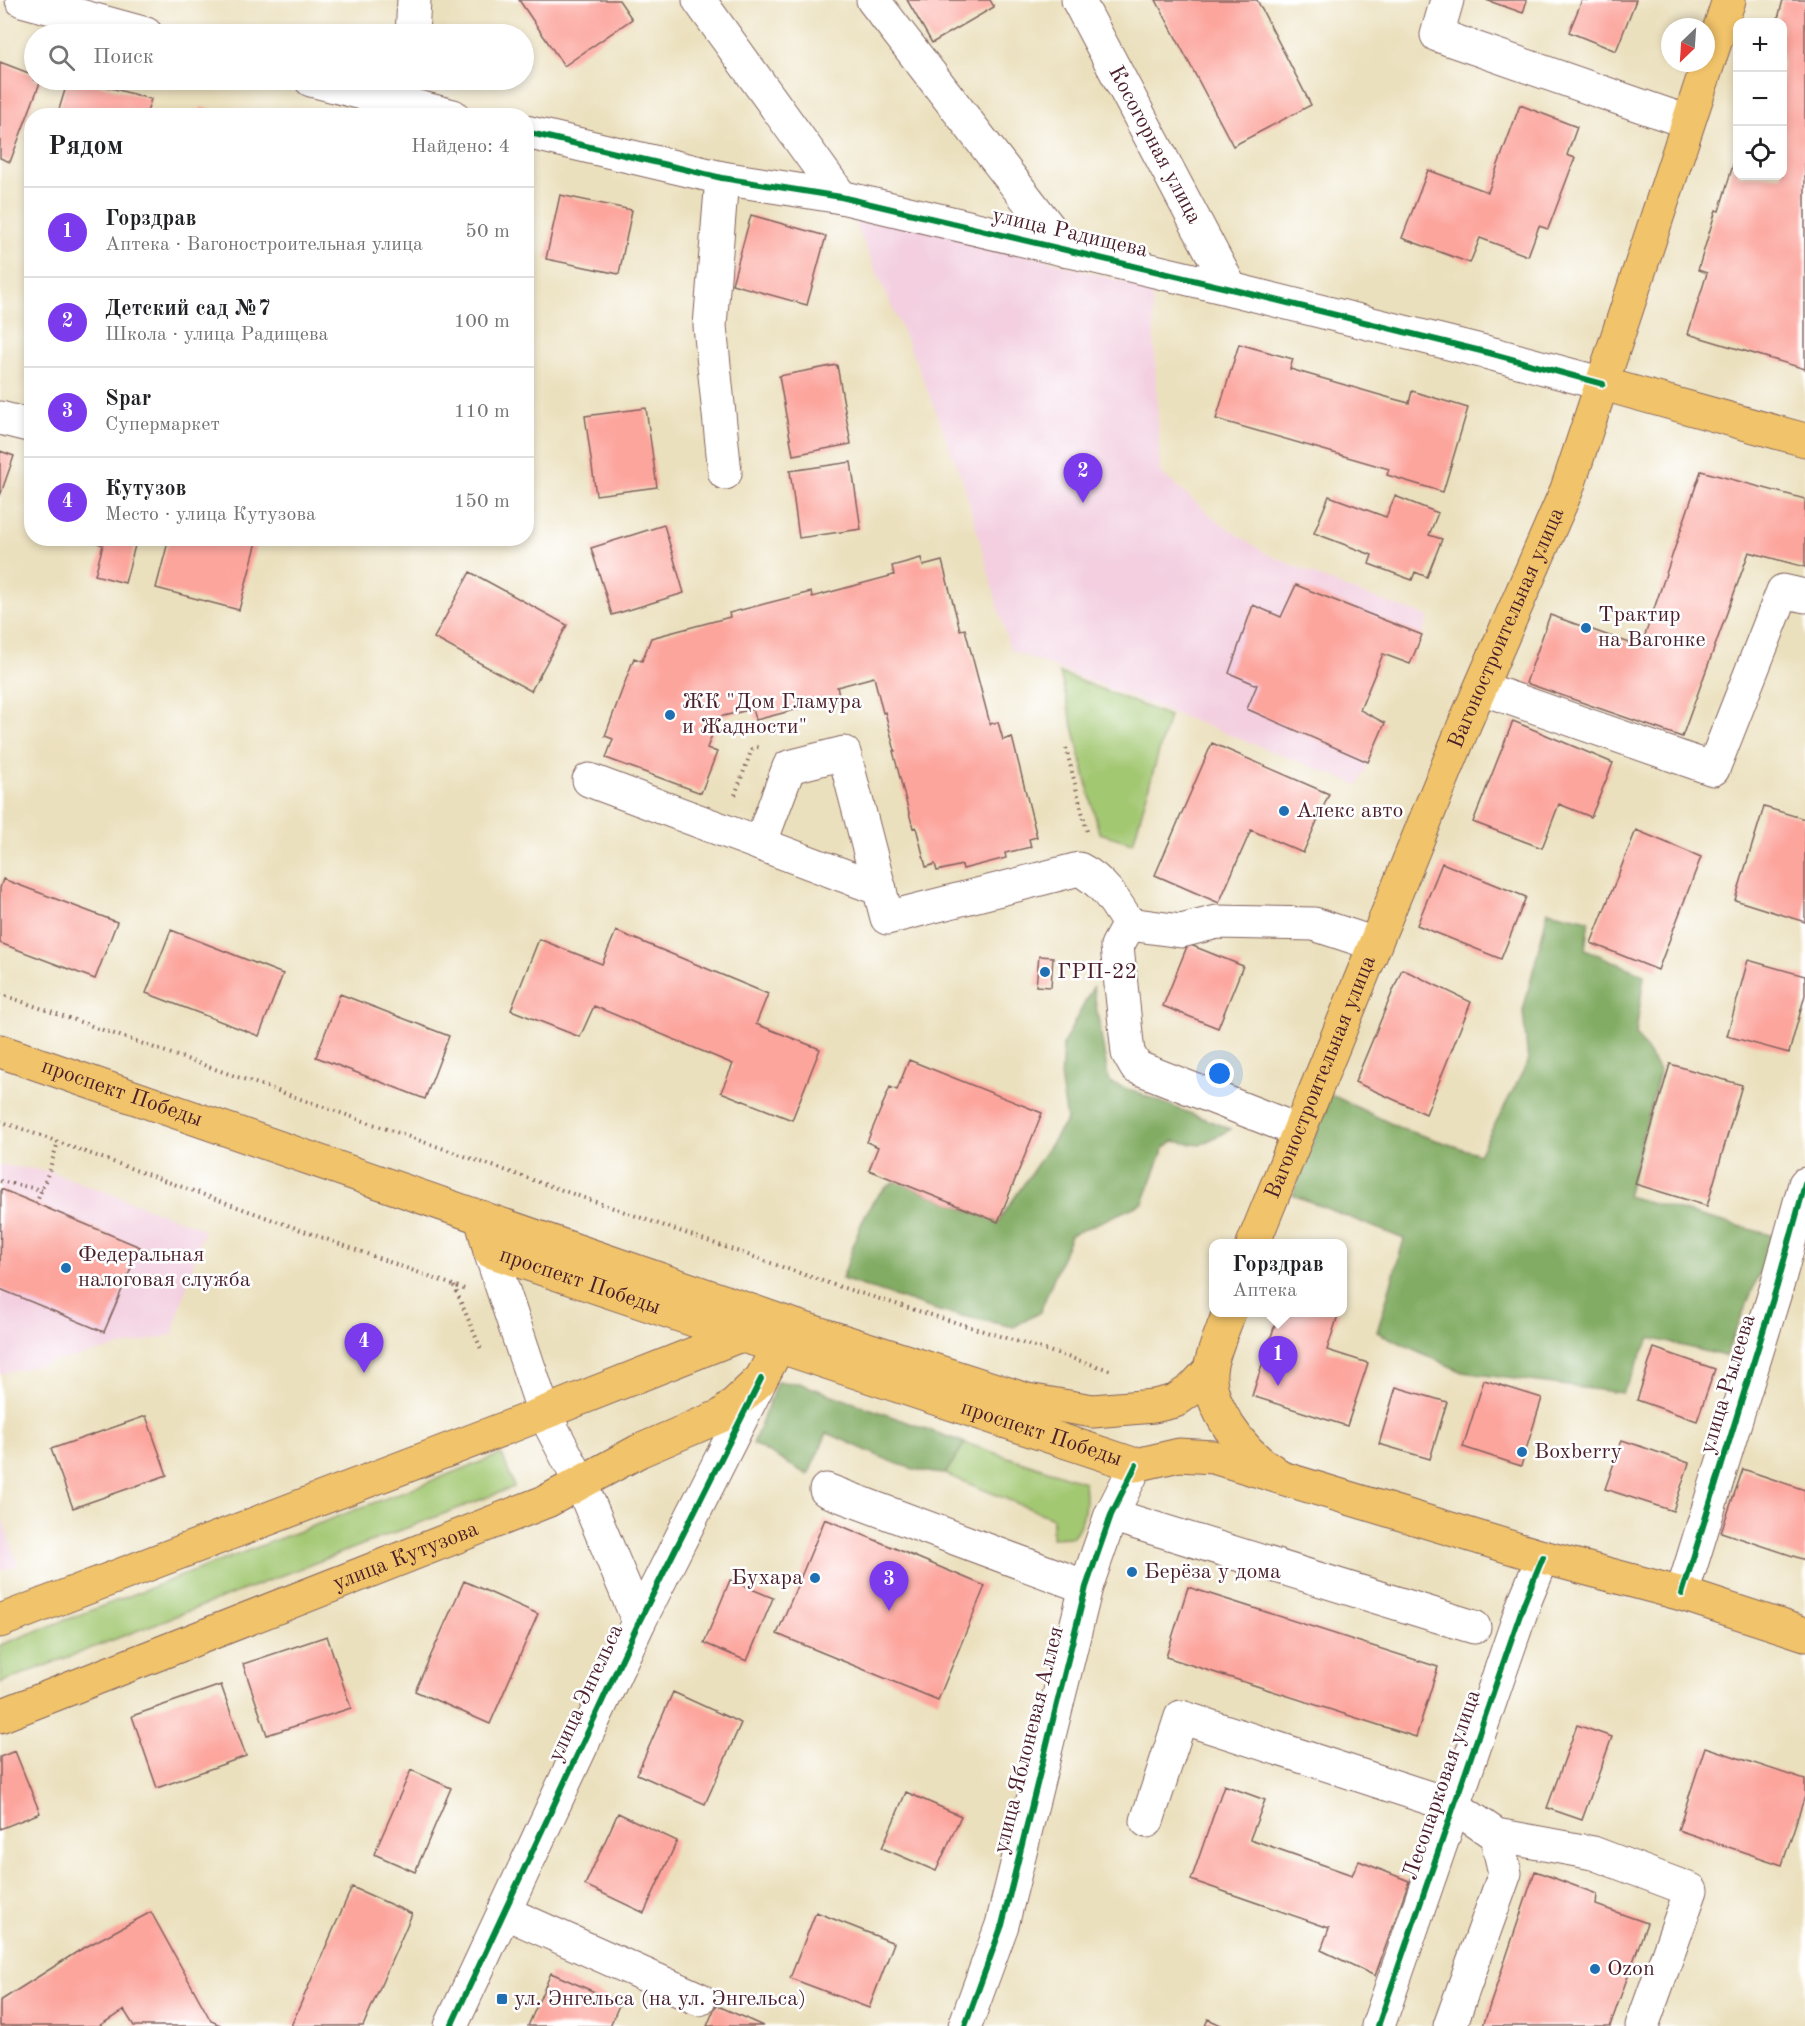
<!DOCTYPE html>
<html lang="ru">
<head>
<meta charset="utf-8">
<style>
	:root { --surface:#fff; --page:#f2f2f2; --text:#202124; --muted:#757577; --line:#e0e0e0; --accent:#7c3aed }
	body { margin:0; font-family:"Old Standard TT",serif; background:var(--page); color:var(--text) }
	.controls { position:absolute; right:18px; top:18px; display:grid; overflow:hidden; border-radius:12px; box-shadow:0 3px 9px #0003 }
	.controls button { width:54px; height:54px; display:grid; place-items:center; padding:0; border:0; border-bottom:2px solid var(--line); background:var(--surface); color:var(--text); font:30px sans-serif }
	.compass { position:absolute; left:1661px; top:18px; width:54px; height:54px; border-radius:50%; background:var(--surface); box-shadow:0 3px 9px #0003; rotate:205deg }
	.you { position:absolute; left:1220px; top:1074px; width:21px; height:21px; margin:-15px; border:4px solid #fff; border-radius:50%; background:#1a73e8; box-shadow:0 0 0 9px #1a73e833 }
	.badge { display:grid; place-items:center; width:39px; height:39px; border-radius:50%; background:var(--accent); color:#fff; font-size:20px; font-weight:700 }
	.pin { position:absolute; translate:-50% -50px; filter:drop-shadow(0 2px 3px #0008) }
	.pin::after { content:''; position:absolute; top:32px; width:21px; height:18px; background:inherit; clip-path:polygon(0 0,100% 0,50% 100%) }
	.popup { position:absolute; left:1209px; top:1239px; width:138px; height:78px; box-sizing:border-box; display:grid; place-content:center; border-radius:12px; background:var(--surface); filter:drop-shadow(0 2px 4px #0005); font-size:20px; white-space:nowrap; color:var(--muted) }
	.popup b { font-size:22px; color:var(--text) }
	.popup::after { content:''; position:absolute; left:50%; top:100%; margin-left:-12px; border:12px solid transparent; border-top-color:var(--surface) }
	.list { margin:0; padding:0; list-style:none }
	h2 { display:flex; justify-content:space-between; align-items:center; height:78px; margin:0; padding:0 24px; font-size:26px }
	h2 small { font-size:20px; font-weight:400; color:var(--muted) }
	.list li { display:grid; grid-template-columns:39px 1fr auto; gap:18px; align-items:center; box-sizing:border-box; height:90px; padding:0 24px; border-top:2px solid var(--line) }
	.list b { display:block; font-size:22px; white-space:nowrap }
	.list p { margin:0; font-size:20px; white-space:nowrap; color:var(--muted) }
	.list em { font-size:20px; font-style:normal; color:var(--muted) }
	.icon { flex:none; width:33px; height:33px; fill:none; stroke:currentColor; stroke-width:2; stroke-linecap:round; stroke-linejoin:round }
	.map { position:relative; flex:none; width:1805px; height:2026px; overflow:hidden }
	.search { position:absolute; background:var(--surface); box-shadow:0 3px 9px #0003; left:24px; top:24px; width:510px; height:66px; display:flex; align-items:center; gap:15px; box-sizing:border-box; padding:0 21px; border-radius:33px; color:var(--muted); font-size:22px }
	.panel { position:absolute; background:var(--surface); box-shadow:0 3px 9px #0003; left:24px; top:108px; width:510px; height:438px; border-radius:24px }
	.map>svg:first-child { display:block }
</style>
</head>
<body>
<div class="map">
<svg width="1805" height="2026" viewBox="0 0 1805 2026">
	<rect width="100%" height="100%" fill="#fff"/>
	<filter id="ink" filterUnits="userSpaceOnUse"><feTurbulence type="fractalNoise" baseFrequency=".0167" numOctaves="2"/><feDisplacementMap in="SourceGraphic" scale="12" xChannelSelector="R" yChannelSelector="G"/><feConvolveMatrix kernelMatrix="1 2 1 2 8 2 1 2 1" color-interpolation-filters="sRGB"/></filter>
	<filter id="wash" filterUnits="userSpaceOnUse"><feTurbulence type="fractalNoise" baseFrequency=".008" numOctaves="4" result="noise"/><feDisplacementMap in="SourceGraphic" scale="24" xChannelSelector="R" yChannelSelector="G"/><feGaussianBlur stdDeviation="1.35" result="paint"/><feColorMatrix in="noise" values="0 0 0 0 0 0 0 0 0 0 0 0 0 0 0 0 0 1.4 0 .05"/><feComposite in="paint" operator="in"/></filter>
	<g filter="url(#wash)">
		<rect width="100%" height="100%" fill="#ebe0bd"/>
		<!-- built -->
		<path fill="#f3cfe0" d="M860,206L1152,290L1160,472L1220,523L1267,554L1343,587L1429,617L1410,664L1383,654L1360,709L1385,723L1359,785L1010,650L964,484L919,369L853,218Z
			M0,1165L49,1171L204,1229L172,1335L0,1374Z
			M0,1511L18,1565L0,1571Z"/>
		<!-- green -->
		<path fill="#a3c872" stroke="#76744e" stroke-width="1.5" d="M1060,673L1169,716L1133,843L1099,833Z
			M965,1443L1084,1482C1086,1503 1086,1521 1072,1537L1052,1538L1053,1518L945,1474Z
			M502,1454L514,1487L0,1683V1645Z"/>
		<!-- forest -->
		<path fill="#82ac64" stroke="#666648" stroke-width="1.5" d="M1548,911L1589,920L1585,949L1644,975L1636,1034L1660,1072L1627,1196L1775,1236L1725,1356L1650,1338L1622,1393L1462,1372L1377,1332L1404,1239L1293,1195L1330,1094L1402,1129L1479,1154L1528,1062L1523,1011Z
			M1093,987L1109,1082L1231,1129L1200,1145L1173,1141L1164,1148L1143,1203L1071,1235L1040,1312L1014,1327L939,1311L842,1279C854,1247 863,1197 896,1181L998,1222L1067,1120L1061,1083L1063,1044Z
			M777,1382L799,1383L965,1443L945,1474C903,1472 866,1449 827,1433L808,1475L753,1444Z"/>
		<g id="blocks">
			<!-- building -->
			<path fill="#fca59d" d="M519,0H619L632,19L564,66Z
				M907,0H990L994,7L932,43Z
				M1156,0H1257L1311,105L1233,146Z
				M1486,0H1527L1523,13Z
				M1582,0H1636L1616,51L1569,32Z
				M1783,0H1805V369L1688,334L1707,273L1698,270L1716,210L1719,211L1737,152L1738,176H1782V22H1777Z
				M0,62L34,75V80H41L10,162L0,158Z
				M68,80H82L151,99L146,116H57Z
				M1520,105L1577,127L1567,155L1575,158L1548,229L1539,226L1528,256L1480,238L1470,263L1402,238L1428,170L1488,192Z
				M201,107L231,115V116H199Z
				M560,195L632,210L619,274L546,259Z
				M751,215L826,236L807,305L732,284Z
				M1239,344L1293,359L1290,369L1390,398L1409,403L1412,391L1468,408L1443,492L1387,475L1389,469L1216,419Z
				M837,365L851,444L793,455L779,376Z
				M646,408L657,487L596,495L585,416Z
				M0,451L14,456L0,496Z
				M851,462L861,529L799,538L790,471Z
				M1701,471L1805,499V567L1749,552L1682,737L1526,683L1550,615L1641,647Z
				M1329,496L1386,517L1395,496L1438,513L1429,535L1442,539L1427,577L1415,572L1412,580L1369,564L1372,555L1314,533Z
				M664,525L684,593L612,615L591,548Z
				M137,538L125,583L95,575L103,545L83,538Z
				M169,538H258L239,610L156,588Z
				M921,558L923,566L942,561L960,630L965,629L990,724L998,722L1003,740L1012,737L1037,837L1029,839L1031,847L1005,853L1006,858L963,869L962,865L937,871L935,864L926,867L916,827L913,828L893,751H895L885,712L883,713L874,677L837,687L840,698L756,720L753,709L719,717L707,748L717,752L701,793L606,758L613,739L605,736L634,658L642,661L651,638L730,617L729,613L811,592L812,597L894,575L892,566Z
				M470,572L567,625L531,691L434,638Z
				M1296,585L1422,635L1410,664L1383,654L1360,710L1385,723L1368,762L1247,709L1257,685L1229,673L1253,605L1281,617Z
				M1513,721L1613,763L1591,817L1559,804L1542,848L1473,822Z
				M1212,743L1329,794L1303,853L1251,830L1219,903L1155,875Z
				M1764,807L1805,819V922L1735,900Z
				M1636,830L1701,857L1658,970L1591,943Z
				M1442,863L1526,897L1501,959L1417,925Z
				M3,879L117,922L95,979L0,943V888Z
				M171,930L283,974L259,1036L146,993Z
				M616,931L768,994L756,1024L820,1049L792,1120L721,1092L733,1064L594,1006L580,1037L511,1010L539,939L602,964Z
				M1188,944L1243,966L1218,1028L1163,1006Z
				M1039,956L1053,957L1051,987L1036,986Z
				M1748,960L1805,976V995L1789,1053L1727,1036Z
				M1402,969L1471,1002L1426,1114L1355,1082Z
				M340,994L449,1036L425,1099L316,1057Z
				M909,1060L1042,1113L998,1222L869,1170L878,1147L867,1142L890,1087L897,1090Z
				M1670,1064L1742,1085L1707,1206L1635,1184Z
				M1,1189L140,1247L104,1332L0,1289Z
				M1279,1312H1339L1327,1350L1368,1363L1347,1426L1252,1396Z
				M1654,1348L1715,1369L1697,1421L1637,1400Z
				M1484,1380L1542,1398L1521,1466L1463,1447Z
				M1396,1387L1447,1402L1430,1459L1379,1444Z
				M146,1416L167,1475L73,1508L51,1449Z
				M1622,1440L1689,1463L1673,1511L1605,1489Z
				M1743,1469L1805,1490V1560L1721,1532Z
				M825,1519L985,1586L938,1700L777,1634Z
				M730,1580L773,1598L747,1661L704,1643Z
				M464,1581L538,1614L490,1724L415,1691Z
				M1188,1587L1438,1667L1416,1737L1166,1657Z
				M327,1636L351,1708L267,1735L243,1664Z
				M221,1685L246,1756L157,1788L132,1716Z
				M673,1692L741,1723L705,1804L637,1774Z
				M1577,1725L1612,1737L1582,1820L1547,1808Z
				M1705,1747L1805,1780V1796L1782,1865L1678,1830Z
				M15,1751L40,1813L0,1829V1757Z
				M411,1770L451,1788L415,1872L374,1854Z
				M1224,1785L1265,1800L1250,1839L1352,1875L1359,1861L1409,1881L1375,1976L1321,1950L1329,1928L1191,1880Z
				M906,1792L961,1816L936,1871L882,1848Z
				M618,1813L677,1841L644,1913L585,1885Z
				M1535,1871L1597,1894L1596,1905L1647,1923L1610,2026H1483Z
				M352,1887L412,1914L363,2026H291Z
				M151,1912L211,2021L223,2026H134L124,2010L99,2026H0V2001L80,1950Z
				M816,1912L894,1943L869,2008L790,1978Z
				M551,1973L620,2003L610,2026H528Z
				M716,2005L763,2026H707Z
				M1208,2019L1223,2026H1205Z"/>
		</g>
	</g>
	<g filter="url(#ink)">
		<use href="#blocks" fill-opacity="0" stroke="#82635e" stroke-width="1.5"/>
		<g fill="none" stroke-linecap="round" stroke-linejoin="round">
			<!-- minor casing -->
			<g stroke="#82635e" stroke-width="35">
				<g id="minor">
					<path d="M22,0L146,34"/>
					<path d="M699,0L841,197"/>
					<path d="M873,0L1067,251"/>
					<path id="s1" d="M1078,0L1231,289"/>
					<path d="M1447,0L1437,35L1688,122"/>
					<path d="M412,34L414,0"/>
					<path d="M311,80L453,116"/>
					<path d="M526,132L722,178L841,197L1231,289L1493,354L1603,384"/>
					<path d="M722,178L710,326L725,473"/>
					<path d="M0,418L32,426"/>
					<path d="M1481,688L1713,769L1783,591L1805,596"/>
					<path d="M589,780L880,889"/>
					<path d="M760,844L789,767L844,753L887,918L1079,869C1103,881 1115,901 1129,924L1181,931L1217,922L1314,924L1375,944"/>
					<path d="M1129,924L1117,946L1128,1053L1136,1067L1299,1131"/>
					<path d="M490,1251L544,1413L581,1484L639,1622"/>
					<path d="M826,1490L1086,1587"/>
					<path d="M1111,1515L1474,1627"/>
					<path d="M1682,1594L1777,1286L1805,1184"/>
					<path d="M1147,1821L1181,1717L1454,1806L1496,1835L1593,1853L1691,1890L1642,2026"/>
					<path d="M504,1912L699,1999"/>
					<path d="M451,2026L639,1622L760,1381"/>
					<path d="M965,2026L1002,1925L1086,1587L1111,1515L1136,1465"/>
					<path d="M1378,2026L1524,1603L1543,1557"/>
					<path d="M1450,2026L1505,1873L1496,1835"/>
				</g>
			</g>
			<!-- major casing -->
			<g stroke="#82635e" stroke-width="35">
				<g id="major">
					<path d="M1603,384L1805,440"/>
					<path id="s2" d="M0,1051L786,1323L1027,1400L1093,1411L1154,1406L1175,1401L1192,1389L1210,1370"/>
					<path id="s3" d="M481,1217L490,1251L738,1335L778,1346L1136,1465L1179,1455L1213,1457L1543,1557L1682,1594L1805,1634"/>
					<path id="s4" d="M1253,1244L1465,723L1567,489L1729,0"/>
					<path d="M1229,1312C1224,1328 1211,1356 1210,1371C1208,1406 1243,1454 1273,1471"/>
					<path d="M0,1621L511,1426L746,1333"/>
					<path id="s5" d="M0,1716L547,1501L639,1451L723,1415L761,1379L776,1351L785,1325"/>
				</g>
			</g>
			<!-- path -->
			<path stroke="#82635e" stroke-width="4" stroke-dasharray="1.5 4.5" stroke-linecap="butt" d="M1066,748L1088,835
				M735,795L752,749L758,747
				M0,994L831,1284L1113,1371
				M0,1121L464,1289
				M0,1181L42,1190
				M36,1204L49,1171L58,1142
				M454,1286L481,1349"/>
			<!-- minor -->
			<use href="#minor" stroke="#fff" stroke-width="33"/>
			<!-- major -->
			<use href="#major" stroke="#f1c36a" stroke-width="33"/>
			<!-- cycleway casing -->
			<g stroke="#fff" stroke-width="10">
				<path id="cycleway" d="M526,132L722,178L841,197L1231,289L1493,354L1603,384
					M1682,1594L1777,1286L1805,1184
					M451,2026L639,1622L761,1379
					M965,2026L1002,1925L1086,1587L1111,1515L1136,1465
					M1378,2026L1524,1603L1543,1557"/>
			</g>
			<!-- cycleway -->
			<use href="#cycleway" stroke="#00873e" stroke-width="6"/>
		</g>
	</g>
	<!-- markers -->
	<g fill="#1f6fb2" stroke="#fff" stroke-width="2">
		<circle cx="1586" cy="628" r="6"/>
		<circle cx="670" cy="715" r="6"/>
		<circle cx="1284" cy="811" r="6"/>
		<circle cx="1045" cy="972" r="6"/>
		<circle cx="66" cy="1268" r="6"/>
		<circle cx="1522" cy="1452" r="6"/>
		<circle cx="1132" cy="1572" r="6"/>
		<circle cx="815" cy="1578" r="6"/>
		<circle cx="1595" cy="1969" r="6"/>
		<rect x="496" y="1993" width="12" height="12" rx="3"/>
	</g>
	<g text-anchor="middle" dominant-baseline="central" stroke-width="5" stroke-linejoin="round" paint-order="stroke">
		<!-- street labels -->
		<g font-size="22" fill="#4a1f2b" stroke="#fff">
			<text stroke="none"><textPath href="#s1" startOffset="164">Косогорная улица</textPath></text>
			<text transform="translate(1070 233) rotate(13)">улица Радищева</text>
			<text stroke="none"><textPath href="#s4" startOffset="666">Вагоностроительная улица</textPath></text>
			<text stroke="none"><textPath href="#s4" startOffset="180">Вагоностроительная улица</textPath></text>
			<text stroke="none"><textPath href="#s2" startOffset="129">проспект Победы</textPath></text>
			<text stroke="none"><textPath href="#s3" startOffset="130">проспект Победы</textPath></text>
			<text transform="translate(1728 1384) rotate(-73)">улица Рылеева</text>
			<text stroke="none"><textPath href="#s3" startOffset="616">проспект Победы</textPath></text>
			<text stroke="none"><textPath href="#s5" startOffset="436">улица Кутузова</textPath></text>
			<text transform="translate(586 1693) rotate(-65)">улица Энгельса</text>
			<text transform="translate(1029 1740) rotate(-76)">улица Яблоневая Аллея</text>
			<text transform="translate(1442 1785) rotate(-71)">Лесопарковая улица</text>
		</g>
		<!-- poi labels -->
		<g font-size="22" fill="#4a1f2b" stroke="#fff" text-anchor="start">
			<text x="1598" y="615">Трактир<tspan x="1598" dy="25">на Вагонке</tspan></text>
			<text x="682" y="702">ЖК "Дом Гламура<tspan x="682" dy="25">и Жадности"</tspan></text>
			<text x="1296" y="811">Алекс авто</text>
			<text x="1057" y="972">ГРП-22</text>
			<text x="78" y="1255">Федеральная<tspan x="78" dy="25">налоговая служба</tspan></text>
			<text x="1534" y="1452">Boxberry</text>
			<text x="1144" y="1572">Берёза у дома</text>
			<text x="803" y="1578" text-anchor="end">Бухара</text>
			<text x="1607" y="1969">Ozon</text>
			<text x="514" y="1999">ул. Энгельса (на ул. Энгельса)</text>
		</g>
	</g>
</svg>
<div class="controls">
<button>+</button>
<button>−</button>
<button><svg class="icon" aria-label="locate" viewBox="0 0 24 24"><circle cx="12" cy="12" r="6"/><path d="M12 2v4M12 18v4M2 12h4M18 12h4"/></svg></button>
</div>
<svg class="compass" viewBox="-18 -18 36 36"><path d="M0-13l5 13h-10z" fill="#e53935"/><path d="M0 13l5-13h-10z" fill="#757577"/></svg>
<div class="you"></div>
<div class="pin badge" style="left:1278px;top:1386px">1</div>
<div class="popup"><b>Горздрав</b>Аптека</div>
<div class="pin badge" style="left:1083px;top:503px">2</div>
<div class="pin badge" style="left:889px;top:1611px">3</div>
<div class="pin badge" style="left:364px;top:1373px">4</div>
<div class="search"><svg class="icon" aria-label="search" viewBox="0 0 24 24"><circle cx="10" cy="10" r="6"/><path d="M15 15l6 6"/></svg>Поиск</div>
<section class="panel">
<h2>Рядом<small>Найдено: 4</small></h2>
<ul class="list">
<li><span class="badge">1</span><div><b>Горздрав</b><p>Аптека · Вагоностроительная улица</p></div><em>50 m</em></li>
<li><span class="badge">2</span><div><b>Детский сад №7</b><p>Школа · улица Радищева</p></div><em>100 m</em></li>
<li><span class="badge">3</span><div><b>Spar</b><p>Супермаркет</p></div><em>110 m</em></li>
<li><span class="badge">4</span><div><b>Кутузов</b><p>Место · улица Кутузова</p></div><em>150 m</em></li>
</ul>
</section>
</div>
</body>
</html>
